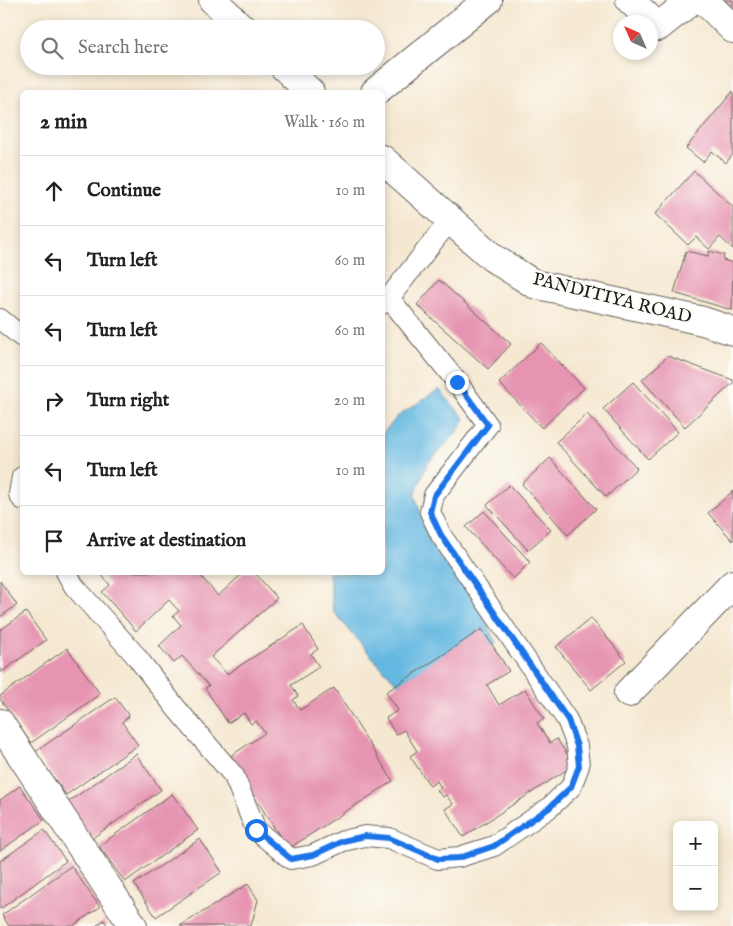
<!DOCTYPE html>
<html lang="en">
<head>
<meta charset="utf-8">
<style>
	:root { --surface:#fff; --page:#f6f6f6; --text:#222; --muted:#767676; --line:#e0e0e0 }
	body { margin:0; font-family:"IM FELL English",serif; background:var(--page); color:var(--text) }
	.controls { position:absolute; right:15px; bottom:15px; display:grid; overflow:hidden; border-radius:8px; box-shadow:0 2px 8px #0003 }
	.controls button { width:45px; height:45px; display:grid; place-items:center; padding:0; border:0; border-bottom:1px solid var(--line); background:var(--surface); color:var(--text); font:25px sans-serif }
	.compass { position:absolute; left:613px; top:15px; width:45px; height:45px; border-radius:50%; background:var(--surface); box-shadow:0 2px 8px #0003; rotate:315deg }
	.stop { position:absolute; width:15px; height:15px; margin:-11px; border:4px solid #1a73e8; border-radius:50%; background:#fff }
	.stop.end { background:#1a73e8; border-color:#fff; box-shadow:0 1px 5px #0008 }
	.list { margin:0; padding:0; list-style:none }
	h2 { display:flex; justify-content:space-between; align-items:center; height:65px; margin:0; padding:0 20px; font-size:21px }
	h2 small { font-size:16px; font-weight:400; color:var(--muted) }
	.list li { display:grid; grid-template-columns:32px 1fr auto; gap:15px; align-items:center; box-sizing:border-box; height:70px; padding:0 20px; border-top:1px solid var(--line) }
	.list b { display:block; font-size:19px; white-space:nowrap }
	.list em { font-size:16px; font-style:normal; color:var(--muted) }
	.icon { flex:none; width:28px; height:28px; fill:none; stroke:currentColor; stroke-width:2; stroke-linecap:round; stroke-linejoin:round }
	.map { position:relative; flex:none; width:733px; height:926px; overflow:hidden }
	.search { position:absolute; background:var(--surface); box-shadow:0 2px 8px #0003; left:20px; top:20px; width:365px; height:55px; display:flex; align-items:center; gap:12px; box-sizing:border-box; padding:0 18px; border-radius:28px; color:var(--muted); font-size:19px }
	.panel { position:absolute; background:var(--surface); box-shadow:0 2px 8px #0003; left:20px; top:90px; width:365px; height:485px; border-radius:8px }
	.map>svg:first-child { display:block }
</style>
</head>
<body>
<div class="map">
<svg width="733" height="926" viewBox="0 0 733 926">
	<rect width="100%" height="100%" fill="#fdfcf7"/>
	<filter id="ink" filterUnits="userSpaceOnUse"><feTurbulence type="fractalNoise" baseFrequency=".02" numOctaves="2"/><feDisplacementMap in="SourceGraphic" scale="10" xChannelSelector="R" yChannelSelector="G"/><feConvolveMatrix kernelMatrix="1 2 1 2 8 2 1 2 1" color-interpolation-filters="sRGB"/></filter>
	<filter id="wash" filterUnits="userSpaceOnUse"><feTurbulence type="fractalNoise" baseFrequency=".0096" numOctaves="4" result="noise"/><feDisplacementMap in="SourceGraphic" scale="20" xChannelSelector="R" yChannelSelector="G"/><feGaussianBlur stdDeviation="1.12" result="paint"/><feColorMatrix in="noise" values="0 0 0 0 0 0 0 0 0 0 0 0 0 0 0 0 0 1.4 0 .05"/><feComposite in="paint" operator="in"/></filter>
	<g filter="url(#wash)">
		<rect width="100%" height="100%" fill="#f5e8d1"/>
		<!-- water -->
		<path fill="#65b8e1" stroke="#406a7e" d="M439,389L465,419L457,432L427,464L415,495L430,544L478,605L496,643L444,690L414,700L378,664L333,611L329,573L382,572L383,433L398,416Z"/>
		<g id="blocks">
			<!-- building -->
			<path fill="#e694b1" d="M723,0H733V12Z
				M733,91V154L726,163L712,151L703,162L686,148Z
				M694,171L733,207V249L720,237L709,249L696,237L688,245L655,214Z
				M686,251L708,256L709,251L724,255L723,260L733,263L732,310L674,293Z
				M439,280L511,344L488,369L417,305Z
				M541,343L584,388L542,428L499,383Z
				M668,356L733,380V383L685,427L642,380Z
				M633,382L678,432L648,459L603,409Z
				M587,414L637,468L606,497L556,442Z
				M550,458L596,509L568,535L522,484Z
				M509,485L551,530L528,550L487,505Z
				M733,491V541L708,513Z
				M484,511L530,562L513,579L466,527Z
				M99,572H201L199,574L218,596L244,572H254L277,598L211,657L227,674L303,625L318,649L311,654L319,667L291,685L298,696L293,700L300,710L334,688L393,781L288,849L229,757L265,733L256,721L251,724L244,713L228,723L205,688L209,686L182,656L174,663L159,646L181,625L173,616L179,611L169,600L136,631L102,592L110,585Z
				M0,581L17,605L0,617Z
				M26,612L46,640L0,673V630Z
				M591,618L626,661L591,690L556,647Z
				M482,629L509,671L487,685L499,705L525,689L544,719L537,723L550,743L557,739L574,765L463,837L445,809L453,804L446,795L442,797L437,790L441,788L437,781L430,786L410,756L417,751L404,730L396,735L386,718L398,710L386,692Z
				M67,648L100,694L31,743L0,699V696Z
				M115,697L129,716L122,722L138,745L66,795L35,752Z
				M136,754L161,790L91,839L67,803Z
				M20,786L44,820L0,851V800Z
				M172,794L198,830L125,882L99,846Z
				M44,830L66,861L0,909V861Z
				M200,839L222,872L156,917L134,884Z
				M71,866L100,907L73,926H9L2,915Z
				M248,884L258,900L251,926H180Z
				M104,920L108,926H96Z"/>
		</g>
	</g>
	<g filter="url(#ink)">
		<use href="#blocks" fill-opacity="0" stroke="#68635b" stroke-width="1"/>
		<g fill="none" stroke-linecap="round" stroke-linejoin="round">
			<!-- lane casing -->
			<g stroke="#68635b" stroke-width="22">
				<path id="lane" d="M382,304L389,298L450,220
					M0,319L22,337
					M22,477L19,494L22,499
					M66,572L74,586L136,656L176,708L234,776L256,830L291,859L313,855L343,841L365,836L389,838L438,859L459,857L494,846L549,808L571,787L579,766L577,746L567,720L441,535L430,512L434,495L488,425L457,382L389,298"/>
			</g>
			<!-- street casing -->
			<g stroke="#68635b" stroke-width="30">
				<path id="street" d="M213,0L243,29
					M630,0L658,27L692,0
					M704,0L733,29
					M283,66L310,92
					M375,92L488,0
					M382,159L493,258L534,284L703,321L733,331
					M628,693L733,584
					M0,723L133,926"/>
			</g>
			<!-- lane -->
			<use href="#lane" stroke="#fff" stroke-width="20"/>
			<!-- street -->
			<use href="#street" stroke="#fff" stroke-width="28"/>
		</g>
	</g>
	<g fill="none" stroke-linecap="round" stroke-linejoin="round" filter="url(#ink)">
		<!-- route -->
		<path stroke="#1a73e8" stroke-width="6" d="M256,830L291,859L313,855L343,841L365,836L389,838L438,859L459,858L494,846L549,808L571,787L579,766L577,746L568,720L441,535L430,512L434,496L488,425L457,382"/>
	</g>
	<g text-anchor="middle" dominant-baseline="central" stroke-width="5" stroke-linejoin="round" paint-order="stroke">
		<!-- street labels -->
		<g font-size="18" fill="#1c1c1c" stroke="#fdfcf7">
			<text transform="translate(612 299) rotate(14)">PANDITIYA ROAD</text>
		</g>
	</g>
</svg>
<div class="controls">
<button>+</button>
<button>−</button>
</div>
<svg class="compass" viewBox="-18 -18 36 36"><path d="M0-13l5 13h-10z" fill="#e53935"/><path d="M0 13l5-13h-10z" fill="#767676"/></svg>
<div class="stop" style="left:256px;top:830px"></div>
<div class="stop end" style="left:457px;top:382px"></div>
<div class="search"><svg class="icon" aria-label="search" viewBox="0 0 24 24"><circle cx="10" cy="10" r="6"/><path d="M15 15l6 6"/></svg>Search here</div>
<section class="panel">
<h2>2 min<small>Walk · 160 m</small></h2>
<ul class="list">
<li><svg class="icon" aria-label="ahead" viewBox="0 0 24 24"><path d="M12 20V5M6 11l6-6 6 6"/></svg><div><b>Continue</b></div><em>10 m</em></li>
<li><svg class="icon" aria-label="left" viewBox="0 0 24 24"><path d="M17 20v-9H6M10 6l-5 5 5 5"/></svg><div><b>Turn left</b></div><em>60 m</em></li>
<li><svg class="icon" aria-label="left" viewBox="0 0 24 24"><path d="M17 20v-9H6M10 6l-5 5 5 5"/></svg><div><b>Turn left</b></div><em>60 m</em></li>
<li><svg class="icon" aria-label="right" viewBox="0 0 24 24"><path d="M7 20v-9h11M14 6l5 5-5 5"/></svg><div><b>Turn right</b></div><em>20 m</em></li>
<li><svg class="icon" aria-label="left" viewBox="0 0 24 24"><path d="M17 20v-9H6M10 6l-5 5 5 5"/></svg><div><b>Turn left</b></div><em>10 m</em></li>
<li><svg class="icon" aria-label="arrive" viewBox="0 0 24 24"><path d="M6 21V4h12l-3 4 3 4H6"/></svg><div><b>Arrive at destination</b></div></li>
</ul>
</section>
</div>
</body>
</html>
